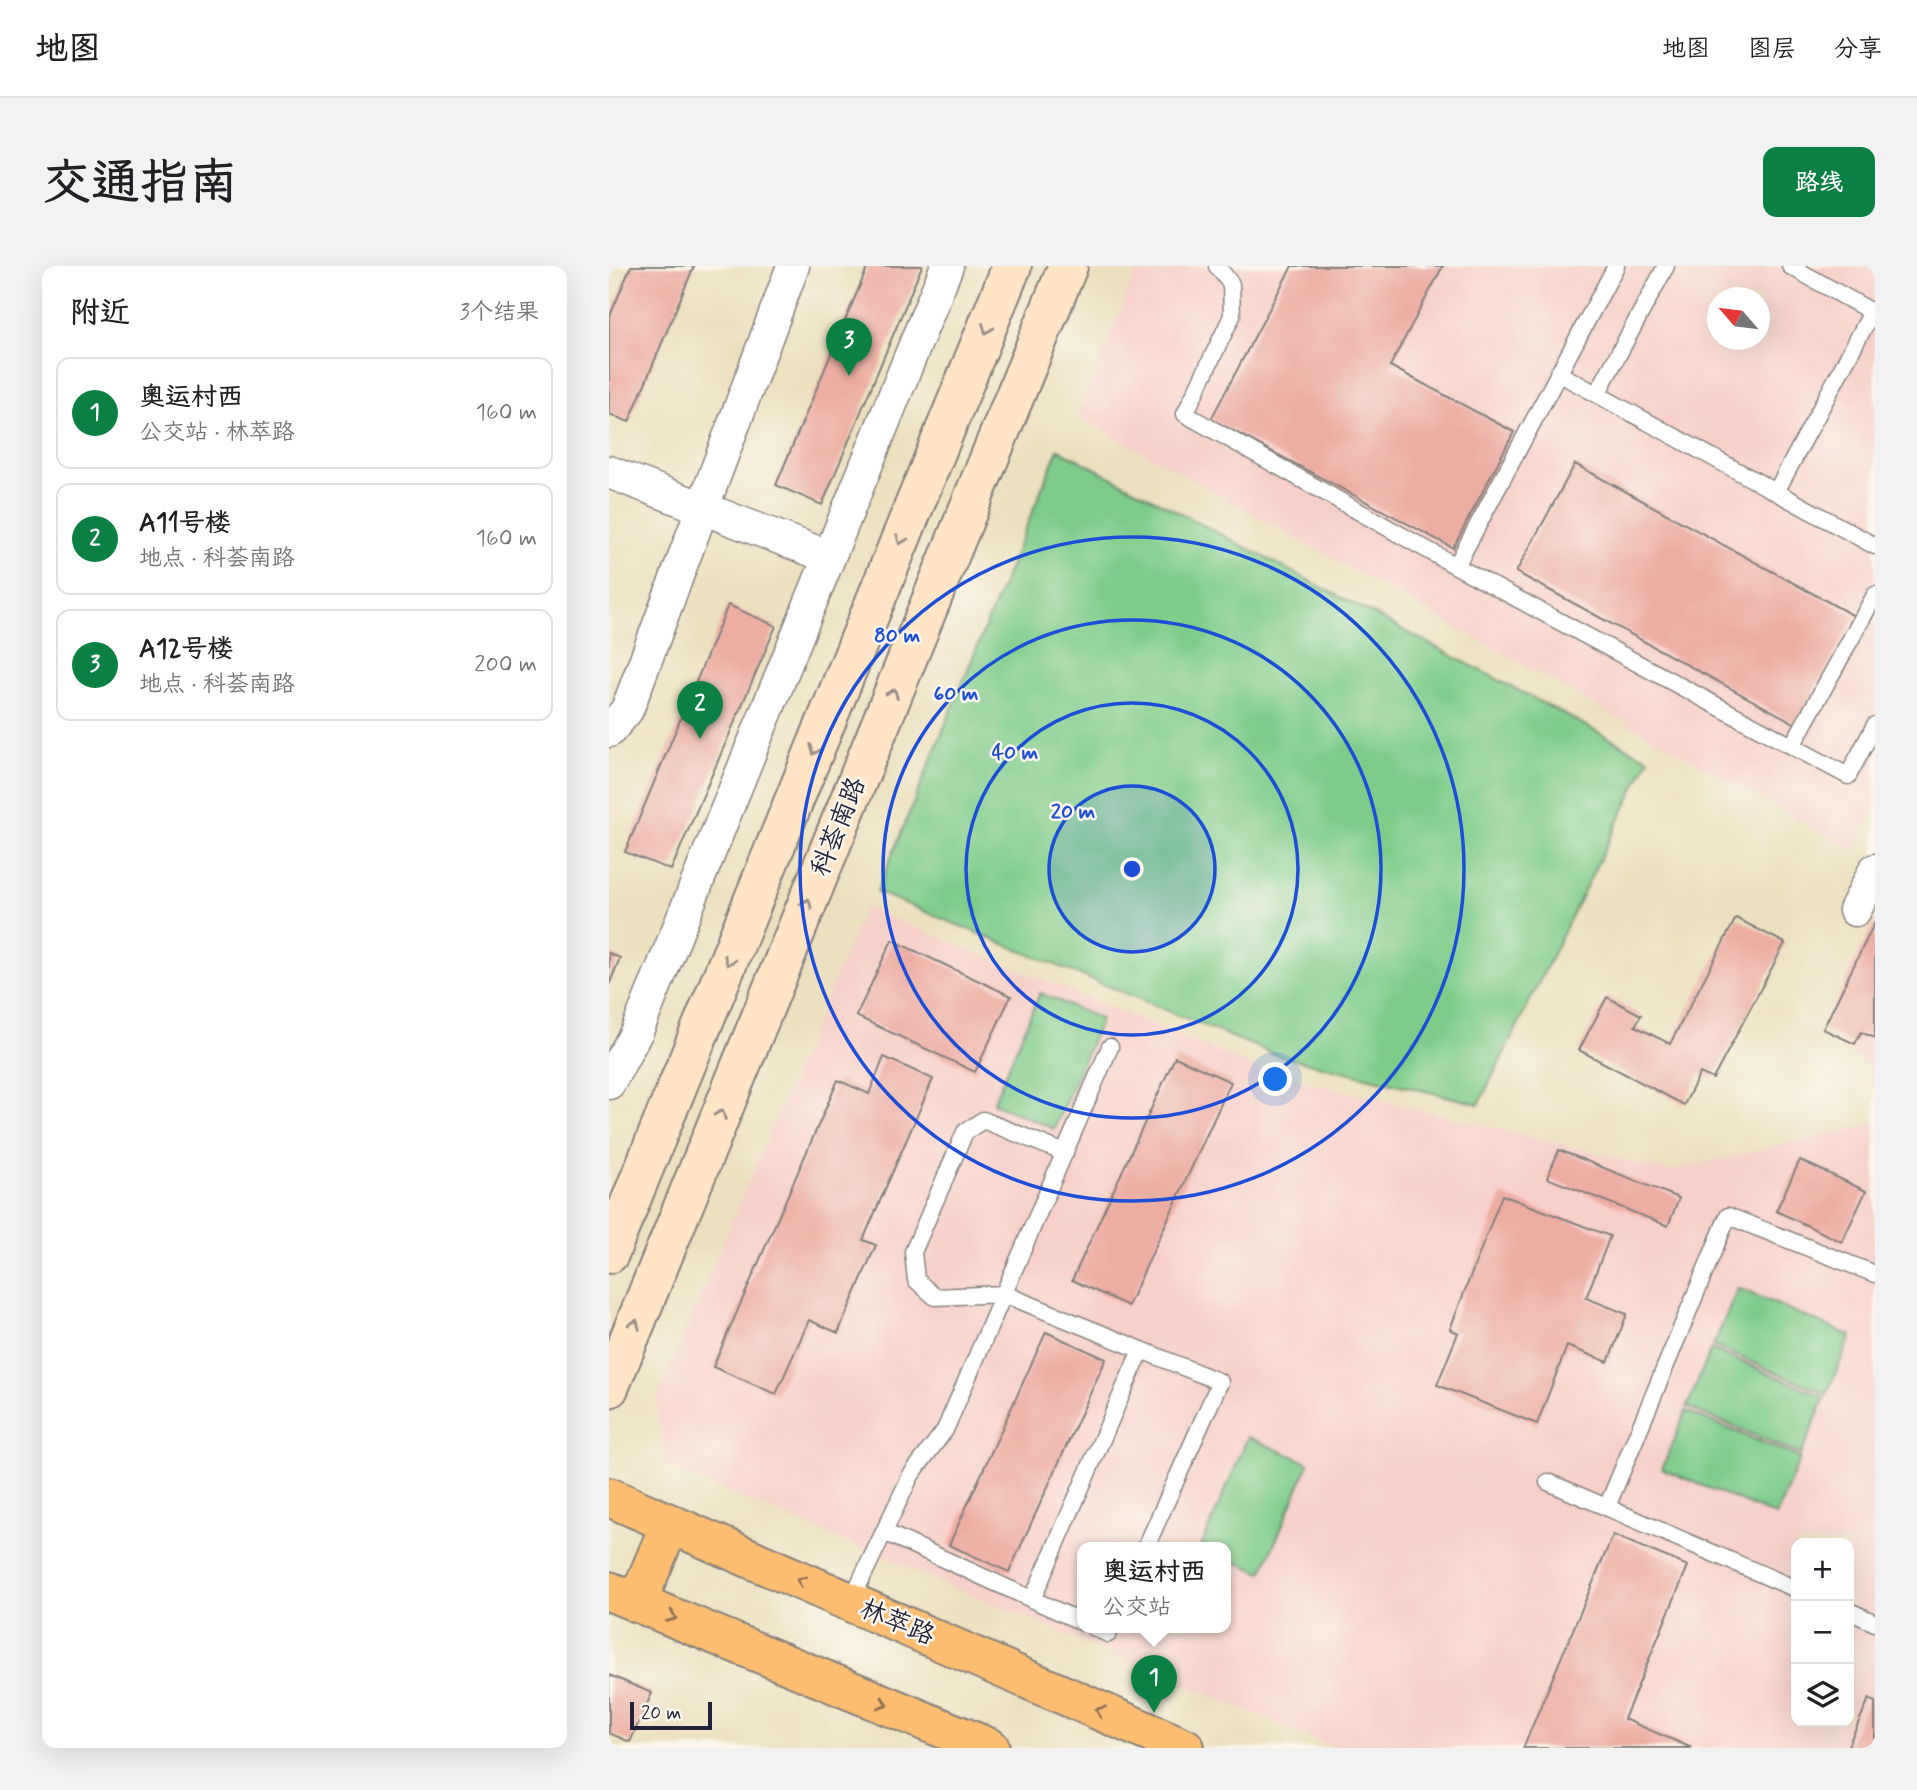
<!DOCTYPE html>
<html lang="zh">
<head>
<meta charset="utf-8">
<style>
	:root { --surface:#fff; --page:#f2f2f2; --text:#202124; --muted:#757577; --line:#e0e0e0; --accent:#0b8043 }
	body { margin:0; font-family:Mynerve,"LXGW WenKai TC",sans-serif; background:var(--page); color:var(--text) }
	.controls { position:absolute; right:21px; bottom:21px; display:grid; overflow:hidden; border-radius:14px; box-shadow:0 7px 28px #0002 }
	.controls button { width:63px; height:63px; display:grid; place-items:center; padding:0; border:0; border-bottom:2px solid var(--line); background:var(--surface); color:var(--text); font:35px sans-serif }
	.compass { position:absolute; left:1098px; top:21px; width:63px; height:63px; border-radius:50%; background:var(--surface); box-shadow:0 7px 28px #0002; rotate:298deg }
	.scale { position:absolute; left:21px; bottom:18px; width:82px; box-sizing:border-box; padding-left:7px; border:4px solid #22223b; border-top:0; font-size:19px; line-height:24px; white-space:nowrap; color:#22223b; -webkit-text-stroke:5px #fbf7ec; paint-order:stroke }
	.you { position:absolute; left:667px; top:814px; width:24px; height:24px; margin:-18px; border:5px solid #fff; border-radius:50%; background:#1a73e8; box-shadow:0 0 0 10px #1a73e833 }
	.badge { display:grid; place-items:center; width:46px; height:46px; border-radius:50%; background:var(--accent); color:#fff; font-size:23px; font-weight:700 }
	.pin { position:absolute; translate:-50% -58px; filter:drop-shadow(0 2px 4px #0008) }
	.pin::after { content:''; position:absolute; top:37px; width:24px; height:21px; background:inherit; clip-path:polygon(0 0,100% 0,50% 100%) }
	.popup { position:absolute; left:468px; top:1276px; width:154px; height:91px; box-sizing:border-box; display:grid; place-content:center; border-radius:14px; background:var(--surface); filter:drop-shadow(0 2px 5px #0005); font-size:23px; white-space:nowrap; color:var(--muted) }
	.popup b { font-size:26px; color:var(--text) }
	.popup::after { content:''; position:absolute; left:50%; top:100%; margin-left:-14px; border:14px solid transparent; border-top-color:var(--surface) }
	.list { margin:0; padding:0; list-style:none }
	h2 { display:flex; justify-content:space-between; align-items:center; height:91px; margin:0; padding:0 28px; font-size:30px }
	h2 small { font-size:23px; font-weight:400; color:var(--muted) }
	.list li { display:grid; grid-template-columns:46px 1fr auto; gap:21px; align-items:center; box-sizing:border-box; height:112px; margin:0 14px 14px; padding:0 14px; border:2px solid var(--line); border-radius:14px }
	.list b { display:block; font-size:26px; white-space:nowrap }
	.list p { margin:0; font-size:23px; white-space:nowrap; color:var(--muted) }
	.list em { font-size:23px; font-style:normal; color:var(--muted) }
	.icon { flex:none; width:38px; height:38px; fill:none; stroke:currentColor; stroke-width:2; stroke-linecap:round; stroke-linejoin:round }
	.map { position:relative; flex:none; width:1266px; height:1482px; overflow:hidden; border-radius:14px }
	header { display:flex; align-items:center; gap:42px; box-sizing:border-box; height:98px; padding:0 35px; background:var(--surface); border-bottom:2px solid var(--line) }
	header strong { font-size:33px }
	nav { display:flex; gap:38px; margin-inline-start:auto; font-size:24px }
	.intro { display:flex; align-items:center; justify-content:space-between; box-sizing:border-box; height:168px; padding:0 42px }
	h1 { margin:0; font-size:49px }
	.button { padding:18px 32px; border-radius:14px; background:var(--accent); color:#fff; font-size:24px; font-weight:700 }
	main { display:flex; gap:42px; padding:0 42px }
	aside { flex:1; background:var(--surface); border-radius:14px; box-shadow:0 7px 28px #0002 }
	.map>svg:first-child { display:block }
</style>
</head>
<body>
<header>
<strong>地图</strong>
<nav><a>地图</a><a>图层</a><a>分享</a></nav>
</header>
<div class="intro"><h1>交通指南</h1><a class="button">路线</a></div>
<main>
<aside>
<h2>附近<small>3个结果</small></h2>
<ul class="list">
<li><span class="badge">1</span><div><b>奥运村西</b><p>公交站 · 林萃路</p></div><em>160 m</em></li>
<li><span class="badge">2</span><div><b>A11号楼</b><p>地点 · 科荟南路</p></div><em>160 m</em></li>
<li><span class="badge">3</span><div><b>A12号楼</b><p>地点 · 科荟南路</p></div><em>200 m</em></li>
</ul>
</aside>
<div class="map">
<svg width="1266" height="1482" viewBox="0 0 1266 1482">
	<rect width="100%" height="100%" fill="#fbf7ec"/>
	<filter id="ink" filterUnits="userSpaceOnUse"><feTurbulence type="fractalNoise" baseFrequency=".0143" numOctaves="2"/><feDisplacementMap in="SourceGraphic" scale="14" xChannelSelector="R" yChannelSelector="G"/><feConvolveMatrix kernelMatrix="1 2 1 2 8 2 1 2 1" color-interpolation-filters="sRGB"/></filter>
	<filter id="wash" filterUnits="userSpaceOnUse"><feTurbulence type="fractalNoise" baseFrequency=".00686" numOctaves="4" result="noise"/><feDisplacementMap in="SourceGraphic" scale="28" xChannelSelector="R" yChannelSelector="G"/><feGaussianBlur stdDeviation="1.57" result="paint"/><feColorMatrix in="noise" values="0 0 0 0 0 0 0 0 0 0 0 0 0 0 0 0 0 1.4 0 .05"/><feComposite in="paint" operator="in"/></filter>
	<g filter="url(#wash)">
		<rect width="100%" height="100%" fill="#ece0be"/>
		<!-- built -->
		<path fill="#f7d0c9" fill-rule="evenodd" d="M529,0H1266V542L1244,584L469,150ZM1108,32H1150V74H1108Z
			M256,641L659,806L1061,905L1266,857V1482H726L57,1200L47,1135ZM1187,1277H1240V1456H1187ZM473,1281H617V1361H473Z
			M1266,652V805L1214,763Z"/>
		<!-- green -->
		<path fill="#7fcc8a" stroke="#507762" stroke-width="2" d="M449,183L1040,493L870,838L667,789L268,626Z
			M431,727L492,753L445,863L384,837Z
			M1129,1022L1242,1070L1218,1128L1104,1080Z
			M1102,1083L1216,1131L1192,1189L1078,1141Z
			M1077,1145L1191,1192L1167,1250L1053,1203Z
			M639,1171L700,1197L653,1307L617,1292V1281H592Z"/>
		<g id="blocks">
			<!-- building -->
			<path fill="#ecada3" d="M22,0H85L20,156L0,148V52Z
				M259,0H313L213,239L167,219Z
				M683,0H834L781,100L905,166L844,282L602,153Z
				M966,198L1245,350L1187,458L907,306Z
				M119,339L167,360L62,604L16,586Z
				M1127,652L1176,677L1104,813L1091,807L1075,839L970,784L998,731L1032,749L1026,760L1061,778Z
				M1266,656V772L1252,766L1246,778L1214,763Z
				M283,674L402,730L366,806L247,750Z
				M0,687L11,692L0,719Z
				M275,791L324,813L254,974L267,979L229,1067L200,1054L167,1128L104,1101L229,814L260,828Z
				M566,791L622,816L519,1040L463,1014Z
				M950,884L1070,932L1059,960L938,912Z
				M1191,894L1257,925L1233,976L1167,945Z
				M893,929L1001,970L977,1032L1018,1048L999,1096L958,1080L928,1158L828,1119L849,1067L841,1063Z
				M437,1066L497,1093L400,1306L340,1279Z
				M1004,1269L1079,1300L1015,1453L1083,1482H914Z
				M0,1409L43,1427L21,1476L0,1467Z
				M1260,1433L1266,1436V1482H1238Z"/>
		</g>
	</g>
	<g filter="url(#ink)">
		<use href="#blocks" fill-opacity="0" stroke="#87817c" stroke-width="2"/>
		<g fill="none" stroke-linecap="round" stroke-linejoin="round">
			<!-- lane casing -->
			<g stroke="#87817c" stroke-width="19">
				<path id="lane" d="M608,0L622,18L623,50L576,148L847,300
					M1007,0L847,300L1239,510L1266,459
					M949,107L1266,280
					M988,128L1057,0
					M1167,226L1263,46L1181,0
					M1183,480L1266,329
					M456,887L374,854L356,866L304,986L307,1014L326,1031L395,1028L611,1116L537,1281
					M939,1216L1187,1323
					M998,1241L1119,950L1266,1008
					M275,1266L473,1356
					M423,1334L532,1084
					M241,1337L302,1209L336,1164L501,781
					M1240,1345L1266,1357
					M484,1361L499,1368L501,1361"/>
			</g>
			<!-- street casing -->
			<g stroke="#87817c" stroke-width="35">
				<path id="street" d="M0,206L220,291
					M0,465L18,444L184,0
					M1246,644L1266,604
					M0,817L28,765L338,0"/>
			</g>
			<!-- secondary casing -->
			<g stroke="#87817c" stroke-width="42">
				<path id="secondary" d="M0,988L403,0
					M0,1122L459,0"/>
			</g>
			<!-- primary casing -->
			<g stroke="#87817c" stroke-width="42">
				<path id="primary" d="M0,1231L576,1482
					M0,1325L381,1482
					M28,1337L61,1258"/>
			</g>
			<!-- lane -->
			<use href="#lane" stroke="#fff" stroke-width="16"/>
			<!-- street -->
			<use href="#street" stroke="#fff" stroke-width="32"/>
			<!-- secondary -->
			<use href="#secondary" stroke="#fee5c5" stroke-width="38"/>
			<!-- primary -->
			<use href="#primary" stroke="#fcbd6f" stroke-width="38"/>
		</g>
		<!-- one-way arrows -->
		<defs><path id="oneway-chevron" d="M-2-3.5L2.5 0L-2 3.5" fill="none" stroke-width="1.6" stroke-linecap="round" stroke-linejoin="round" transform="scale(1.75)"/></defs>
		<g stroke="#9b8d87">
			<use href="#oneway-chevron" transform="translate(378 63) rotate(112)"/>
			<use href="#oneway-chevron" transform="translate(292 274) rotate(112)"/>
			<use href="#oneway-chevron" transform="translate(284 427) rotate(-68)"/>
			<use href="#oneway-chevron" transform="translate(206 484) rotate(112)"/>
			<use href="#oneway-chevron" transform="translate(198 637) rotate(-68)"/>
			<use href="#oneway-chevron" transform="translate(120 695) rotate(112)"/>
			<use href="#oneway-chevron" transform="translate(112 848) rotate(-68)"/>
			<use href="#oneway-chevron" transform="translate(26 1058) rotate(-68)"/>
		</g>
		<g stroke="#8f7055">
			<use href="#oneway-chevron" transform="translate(192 1315) rotate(-156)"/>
			<use href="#oneway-chevron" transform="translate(63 1351) rotate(22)"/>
			<use href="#oneway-chevron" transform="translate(274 1438) rotate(22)"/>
			<use href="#oneway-chevron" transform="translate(491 1445) rotate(-157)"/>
		</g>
	</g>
	<!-- distance rings -->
	<circle cx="523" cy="603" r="83" fill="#1d4ed8" fill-opacity=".12"/>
	<g fill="none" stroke="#1d4ed8" stroke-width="3.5">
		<circle cx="523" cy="603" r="83"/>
		<circle cx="523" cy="603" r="166"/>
		<circle cx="523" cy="603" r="249"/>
		<circle cx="523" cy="603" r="332"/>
	</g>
	<g text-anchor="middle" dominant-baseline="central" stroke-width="5" stroke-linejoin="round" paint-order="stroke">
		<!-- street labels -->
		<g font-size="26" fill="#22223b" stroke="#fbf7ec">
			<text transform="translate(230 561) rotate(-68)">科荟南路</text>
			<text transform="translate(288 1357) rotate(23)">林萃路</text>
		</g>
	</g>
	<circle cx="523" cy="603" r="10" fill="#1d4ed8" stroke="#fbf7ec" stroke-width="3.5"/>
	<g font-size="21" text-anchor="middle" font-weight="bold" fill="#1d4ed8" stroke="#fbf7ec" stroke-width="5" stroke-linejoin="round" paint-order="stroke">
		<text x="288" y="376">80 m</text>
		<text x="347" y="434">60 m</text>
		<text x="406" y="493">40 m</text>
		<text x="464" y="552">20 m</text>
	</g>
</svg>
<div class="controls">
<button>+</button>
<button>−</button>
<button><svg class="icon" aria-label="layers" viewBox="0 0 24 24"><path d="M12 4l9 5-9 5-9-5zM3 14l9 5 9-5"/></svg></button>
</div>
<svg class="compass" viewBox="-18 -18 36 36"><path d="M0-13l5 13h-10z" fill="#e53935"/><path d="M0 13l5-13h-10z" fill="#757577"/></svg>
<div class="scale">20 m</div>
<div class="you"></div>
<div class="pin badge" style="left:545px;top:1447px">1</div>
<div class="popup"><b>奥运村西</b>公交站</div>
<div class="pin badge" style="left:91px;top:473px">2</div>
<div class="pin badge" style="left:240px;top:110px">3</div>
</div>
</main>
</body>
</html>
